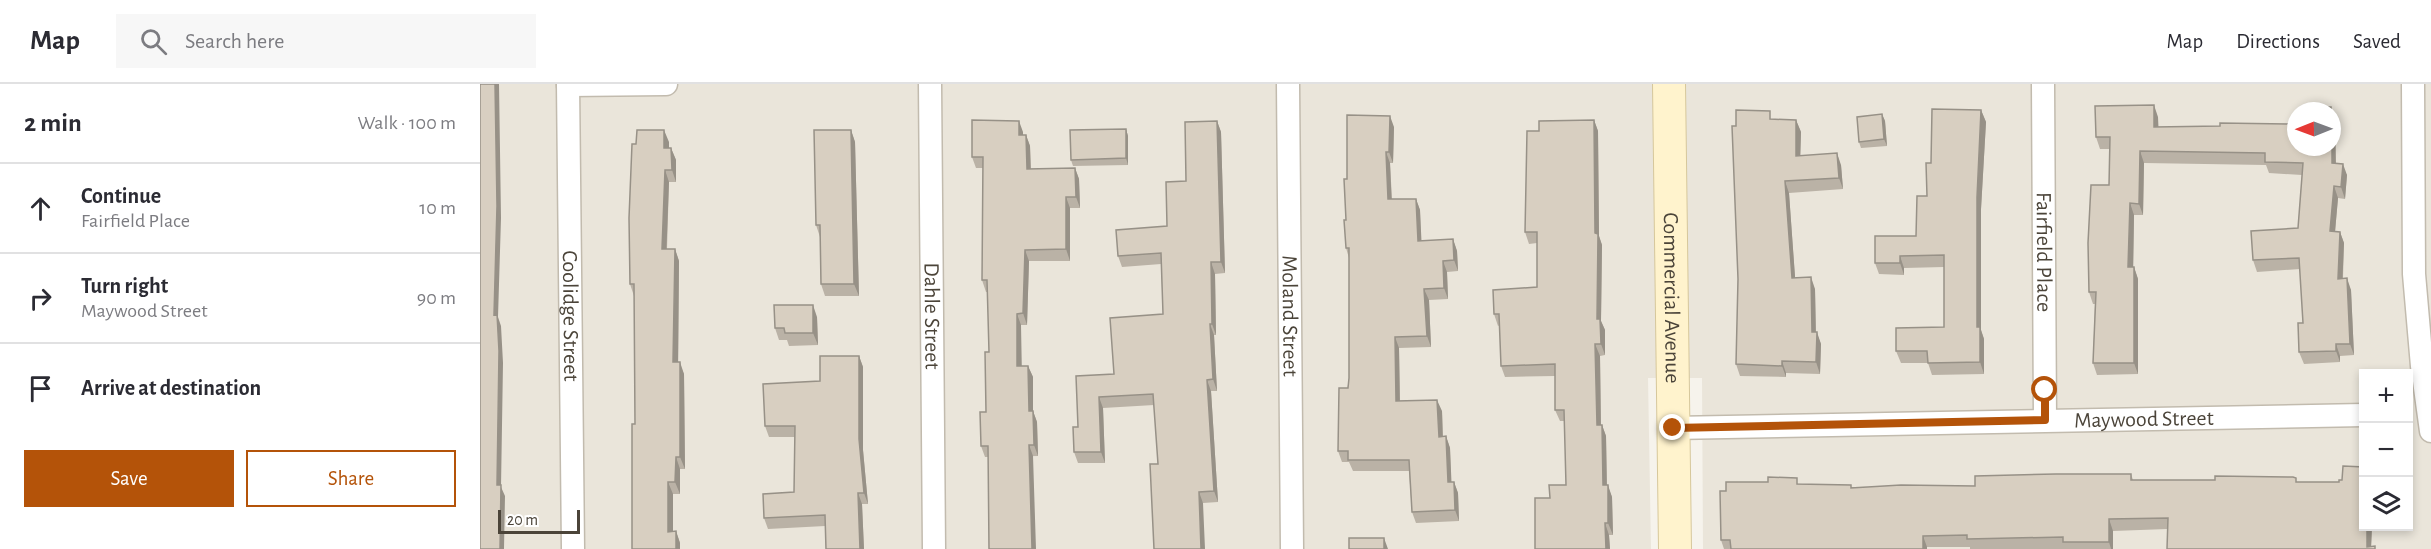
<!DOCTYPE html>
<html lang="en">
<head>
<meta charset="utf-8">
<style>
	:root { --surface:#fff; --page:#f7f7f7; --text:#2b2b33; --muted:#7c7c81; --line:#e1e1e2; --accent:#b45309 }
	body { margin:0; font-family:"Alegreya Sans",sans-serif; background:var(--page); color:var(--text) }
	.controls { position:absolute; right:18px; bottom:18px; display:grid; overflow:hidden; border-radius:0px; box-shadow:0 3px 9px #0003 }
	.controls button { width:54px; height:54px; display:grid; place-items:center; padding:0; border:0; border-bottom:2px solid var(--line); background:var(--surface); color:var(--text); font:30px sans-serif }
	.compass { position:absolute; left:1807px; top:18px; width:54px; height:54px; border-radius:50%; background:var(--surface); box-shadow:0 3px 9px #0003; rotate:269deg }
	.scale { position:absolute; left:18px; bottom:15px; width:82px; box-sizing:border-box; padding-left:6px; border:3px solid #4b4439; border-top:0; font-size:16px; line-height:21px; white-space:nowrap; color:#4b4439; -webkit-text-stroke:4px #fff; paint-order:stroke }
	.stop { position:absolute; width:18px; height:18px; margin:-14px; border:4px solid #b45309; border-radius:50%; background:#fff }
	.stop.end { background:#b45309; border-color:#fff; box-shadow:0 2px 6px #0008 }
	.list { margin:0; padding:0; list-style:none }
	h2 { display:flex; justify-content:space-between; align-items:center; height:78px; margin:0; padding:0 24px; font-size:26px }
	h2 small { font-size:20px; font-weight:400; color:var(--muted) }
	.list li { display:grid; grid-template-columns:39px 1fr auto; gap:18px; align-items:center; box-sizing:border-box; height:90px; padding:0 24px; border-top:2px solid var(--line) }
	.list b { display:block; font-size:22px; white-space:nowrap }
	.list p { margin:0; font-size:20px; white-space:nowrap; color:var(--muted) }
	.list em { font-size:20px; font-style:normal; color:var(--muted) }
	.actions { display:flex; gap:12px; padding:18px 24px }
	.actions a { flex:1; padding:14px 0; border:2px solid var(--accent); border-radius:0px; text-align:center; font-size:21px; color:var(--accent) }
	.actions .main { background:var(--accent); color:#fff }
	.icon { flex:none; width:33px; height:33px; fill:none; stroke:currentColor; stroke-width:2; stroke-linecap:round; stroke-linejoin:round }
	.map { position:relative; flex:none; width:1951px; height:465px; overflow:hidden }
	header { display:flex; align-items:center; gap:36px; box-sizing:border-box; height:84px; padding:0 30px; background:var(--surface); border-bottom:2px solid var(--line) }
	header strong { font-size:28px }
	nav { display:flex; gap:33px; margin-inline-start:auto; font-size:21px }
	.search { width:420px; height:54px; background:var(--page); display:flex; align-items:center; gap:15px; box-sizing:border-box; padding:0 21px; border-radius:0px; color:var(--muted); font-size:22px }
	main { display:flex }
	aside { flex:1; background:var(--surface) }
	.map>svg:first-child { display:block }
</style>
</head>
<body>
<header>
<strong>Map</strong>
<div class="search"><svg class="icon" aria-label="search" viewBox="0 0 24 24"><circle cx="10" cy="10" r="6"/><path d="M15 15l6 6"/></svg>Search here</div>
<nav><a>Map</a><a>Directions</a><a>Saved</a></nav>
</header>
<main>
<aside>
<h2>2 min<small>Walk · 100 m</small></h2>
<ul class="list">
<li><svg class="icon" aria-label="ahead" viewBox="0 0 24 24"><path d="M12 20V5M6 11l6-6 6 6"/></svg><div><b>Continue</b><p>Fairfield Place</p></div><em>10 m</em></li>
<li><svg class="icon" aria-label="right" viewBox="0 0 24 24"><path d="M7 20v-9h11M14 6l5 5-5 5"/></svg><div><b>Turn right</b><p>Maywood Street</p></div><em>90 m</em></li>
<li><svg class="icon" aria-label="arrive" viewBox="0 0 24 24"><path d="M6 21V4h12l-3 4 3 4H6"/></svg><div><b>Arrive at destination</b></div></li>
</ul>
<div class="actions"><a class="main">Save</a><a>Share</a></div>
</aside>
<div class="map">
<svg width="1951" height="465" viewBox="0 0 1951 465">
	<rect width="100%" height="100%" fill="#f6f3ec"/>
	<!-- residential -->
	<path fill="#eae5da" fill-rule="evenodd" d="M0,0H1951V465H1223L1222,294H1168L1171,465H0ZM1816,27H1852V63H1816ZM1884,290H1928V442H1884Z"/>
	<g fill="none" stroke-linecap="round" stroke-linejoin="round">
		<!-- street casing -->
		<g stroke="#c2bbae" stroke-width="25">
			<g id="street">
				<path id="s1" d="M88,0L93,465"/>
				<path id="s2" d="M450,0L454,465"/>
				<path id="s3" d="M808,0L812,465"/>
				<path id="s4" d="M1563,0L1565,336"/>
				<path d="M1933,0L1934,190L1942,282L1951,347"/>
				<path d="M88,1L186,0"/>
				<path id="s5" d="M1193,344L1884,331"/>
			</g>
		</g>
		<!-- secondary casing -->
		<g stroke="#d6c79b" stroke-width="34">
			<g id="secondary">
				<path id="s6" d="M1189,0L1195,465"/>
			</g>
		</g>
		<!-- street -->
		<use href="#street" stroke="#fff" stroke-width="22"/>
		<!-- secondary -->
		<use href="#secondary" stroke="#fff3cd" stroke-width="32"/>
	</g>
	<!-- wall -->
	<path fill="#bab2a6" d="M1851,23L1855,35L1856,79L1867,91L1865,115L1858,114L1855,148H1860L1864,159L1863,194L1871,206L1874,271L1860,272V278L1824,280L1819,268L1823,239L1820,185L1777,188L1773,176L1818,144L1822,91L1789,89L1786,81L1664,79L1663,131H1654L1653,183H1654L1658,195V290L1617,291L1613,279L1615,220H1613L1609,208L1629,101L1630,65H1620L1616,53L1678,33V43L1816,63Z
		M1501,26L1506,38L1501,125V246L1504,255V290L1452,291L1448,279H1421L1416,267L1464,243V183L1424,184V191L1399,190L1395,179L1436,152L1447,112L1451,79Z
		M1402,30L1405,37L1407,62L1381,64L1379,58Z
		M1114,36L1118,47L1119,152L1122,161L1121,237L1125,246V271L1120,272L1121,341H1122L1126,352L1127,401L1132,413L1133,451H1129L1130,465H1055L1070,414L1086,401L1085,337H1080L1075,326V292L1025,293L1021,282L1020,241L1018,242L1014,230L1057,203V159L1049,160L1045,148L1059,47Z
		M1293,36H1316L1321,48L1320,72L1361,81L1363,105L1309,109L1315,194L1335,205L1336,248L1341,260L1340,290L1306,289V293L1260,292L1256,280L1258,195Z
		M737,37L741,48L745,189L735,190L736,251H734L737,307H731L738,418L723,419L678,380L674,321L623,324L625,379H598L594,368L598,343L634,290L683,230L681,180L642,183L638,172L687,142L706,97Z
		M914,43L913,79H910L912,115H936L940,126L941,157L973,155L977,167L978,187L967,188L968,215L949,216L951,263L919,264L920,317L962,327L963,352H966L970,364L971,398H974L978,409L979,437L936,439L932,428L929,387H873L869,378H862L858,367L869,294V174L866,164L867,95Z
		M646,45L648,52V81L593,82L591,76Z
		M371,46L375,58L379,212H345L341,200L340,153L336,141Z
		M543,48V51H546L550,62L551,85L595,84L599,95L600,124H590V177H549L547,241H541V282H548L553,293V327L557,338L558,372L505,373L501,362L506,328L509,268L508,208H506L502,196L503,84H496L492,73Z
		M189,58V64H191L196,76V98H189L187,165H195L199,177L198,278L204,290L205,385H200V410H193V447H196L200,459L152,465L155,340L154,212L150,200L156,60Z
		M337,233L338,261L309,262L307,256H299L295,244Z
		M379,272L383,283V366L388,420H382L384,465H346L345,442L288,445L284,434L314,408L315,353H289L285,342L340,297Z
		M1651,390L1653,396L1817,398L1892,442L1891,463L1687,445L1633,447V465H1490V463H1447V465H1244L1241,456L1246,407L1288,398L1372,403L1495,402Z"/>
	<!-- shaded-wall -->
	<path fill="#979187" d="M15,0H19L21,134L18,233L21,242L23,279L21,403L25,412L24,465H20L17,401L14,231Z
		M1674,21L1678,33L1679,55L1674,43Z
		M1851,23L1855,35L1856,91L1852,79V27Z
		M1501,26L1506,38L1501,125V246L1504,255V290L1500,278L1497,243V113Z
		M1402,30L1405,37L1407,62L1404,55Z
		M910,32L914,43L913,79L909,68Z
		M1114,36L1118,47L1119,152L1122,161L1121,237L1125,246V271L1121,260L1117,235L1115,149Z
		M1316,36L1321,48L1320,84L1316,72Z
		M539,37L543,48V62L539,51Z
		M737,37L741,48L745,189L741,178Z
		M646,45L648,52V81L646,74Z
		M184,46L189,58V77L184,64Z
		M371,46L375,58L379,212L374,200Z
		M546,51L550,62L551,97L547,85Z
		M191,64L196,76V98L192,86Z
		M1660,67L1664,79L1663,131L1659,120Z
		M906,68L910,79L912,126L908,115Z
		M1357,69L1361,81L1363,105L1359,94Z
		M1863,80L1867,91L1865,115L1861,103Z
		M595,84L599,95L600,124L596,113Z
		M185,86L189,98L186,177L182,165Z
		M1305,97L1309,109L1316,206L1312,194Z
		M1854,102L1858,114L1854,159L1850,147Z
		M586,113L590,124V177L586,165Z
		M936,115L940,126L942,168L938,157Z
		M1650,119L1654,131L1653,195L1648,183Z
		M1860,148L1864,159L1862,206L1858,195Z
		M973,155L977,167L978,187L974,176Z
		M195,165L199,177L198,290L193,278Z
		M545,166L549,177L547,241L543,229Z
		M1420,172L1424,184V191L1420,179Z
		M963,177L967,188L968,215L964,204Z
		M731,178L735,190L736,251L732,240Z
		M1654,183L1658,195V290L1654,279Z
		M1331,193L1335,205L1336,260L1332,248Z
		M1867,194L1871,206L1874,271L1870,260Z
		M944,205L949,216L951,263L947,252Z
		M333,221L337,233L338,261L333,249Z
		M537,230L541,241L542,294L537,282Z
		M730,240L734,251L737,307L733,295Z
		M1337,248L1341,260L1340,290L1336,278Z
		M915,253L919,264L920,328L916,317Z
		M1115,260L1120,272L1121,352L1117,341Z
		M1856,260L1860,272V278L1856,267Z
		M379,272L383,283V366L388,420L384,409L379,355Z
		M1302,277L1306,289V293L1302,282Z
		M200,278L204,290L205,385L200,373Z
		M548,282L553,293V338L549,327Z
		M727,296L731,307L738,418L734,407Z
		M619,313L623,324L625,379L621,368Z
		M957,316L962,327L963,364L959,353Z
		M553,327L557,338L558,372L554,361Z
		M1122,341L1126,352L1127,413L1123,401Z
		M966,352L970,364L972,410L968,398Z
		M549,361L553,372L556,465H552Z
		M196,373L200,385V410L195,398Z
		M188,398L193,410V460L188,448Z
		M974,398L978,409L979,437L975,426Z
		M1128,401L1132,413L1133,451L1128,439Z
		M719,408L723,419L725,465H721Z
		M378,409L382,420L384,465H380Z
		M1629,435L1633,447V465H1631L1629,458Z
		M1125,439L1129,451L1130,465H1126Z
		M1887,442H1892L1891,465L1887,463Z
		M196,447L200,459V465H196Z
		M1443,452L1447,463V465H1443Z
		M904,454L908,465H904Z"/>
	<!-- building -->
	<path fill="#d8cfc1" stroke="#979187" stroke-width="1.5" d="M0,0H15L17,122L14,231L17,230L19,267L17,401H21L20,465H0Z
		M1674,21V43L1740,42V39L1816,40V63H1852V79L1863,80L1861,103L1854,102L1850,147L1860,148L1858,195L1867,194L1870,260H1856V267L1819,268L1818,239H1823L1819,174L1773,176L1771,147L1818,144L1823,79L1785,78V69L1660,67L1659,120L1650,119L1648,183H1654V279H1613L1616,208H1609L1608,159L1611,101H1629L1630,53H1616L1615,22Z
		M1851,23V27H1821V24Z
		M1452,25L1501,26L1497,113V243H1500V278L1448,279L1447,267H1416V244L1464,243V171L1420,172V179H1395V152H1436L1437,112H1447L1446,79H1451Z
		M1256,26L1290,27V35L1316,36V72L1357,69L1359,94L1305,97L1312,194L1331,193L1332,248H1337L1336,278L1302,277V282L1256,280L1258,195L1252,42H1256Z
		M1402,30L1404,55L1379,58L1377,33Z
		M867,31L910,32L909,68H906L908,115H936L938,157L973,155L974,176L963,177L964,204L944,205L947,252L915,253L916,317L957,316L959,353L966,352L968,398H974L975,426L932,428L929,376H868V367H858L859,304H868L869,294V164H866L864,136H866L864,95H867Z
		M492,36L539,37V51H546L547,85L595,84L596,113H586V165L545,166L543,229L537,230V282H548L549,327H553L554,361H549L552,465H509L508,362H501L500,328H506L505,268H509L507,196H502L503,73H492Z
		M1114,36L1115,149L1118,150L1117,235H1120L1121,260H1115L1117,341H1122L1123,401H1128V439H1125L1126,465H1055V414H1070L1069,401H1086L1084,326H1075V280L1021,282L1019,230H1014L1013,206L1057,203V148H1045L1047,47H1059V37Z
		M737,37L741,178H731L732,240H730L733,295L727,296L734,407L719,408L721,465H674L670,380H678L673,310L619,313L621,368H594L593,343H598L596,292L634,290L630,234L683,230L681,169L638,172L636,146L687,142L686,98L706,97L705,38Z
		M646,45V74L591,76L590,46Z
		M157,46H184V64H191L192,86H185L182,165H195L193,278H200V373H196L195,398H188V448L196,447V465H152V340H155L154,200H150L149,134L152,60H156Z
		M334,46H371L374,200H341L340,141H336Z
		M294,221H333V249H305L304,244H295Z
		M340,272H379V355L384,409H378L380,465H346L345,431L284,434L283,410L314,408L315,342H285L283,300L340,297Z
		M1863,382L1884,383V442H1887V463L1895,462V465H1687L1688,434L1629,435V458H1583V453L1487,455V451L1443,452V465H1251L1250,456H1241L1240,407H1246V398H1288V393L1317,394V400L1371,401V404L1421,401L1495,402V392L1576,390H1651V396H1735V392L1813,393L1816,394V398H1859V396H1862Z
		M869,454H904V465H869Z"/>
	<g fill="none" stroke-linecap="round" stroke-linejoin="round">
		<!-- route -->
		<path stroke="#b45309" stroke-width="8" d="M1193,344L1565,336V306"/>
	</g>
	<g text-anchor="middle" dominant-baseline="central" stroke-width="6" stroke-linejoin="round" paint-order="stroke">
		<!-- street labels -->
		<g font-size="22" fill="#4b4439" stroke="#fff">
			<text stroke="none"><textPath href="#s4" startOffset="168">Fairfield Place</textPath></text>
			<text stroke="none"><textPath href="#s6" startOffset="214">Commercial Avenue</textPath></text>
			<text stroke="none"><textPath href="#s1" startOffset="232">Coolidge Street</textPath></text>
			<text stroke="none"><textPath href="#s2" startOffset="232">Dahle Street</textPath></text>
			<text stroke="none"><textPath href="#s3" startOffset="232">Moland Street</textPath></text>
			<text stroke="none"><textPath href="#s5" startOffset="471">Maywood Street</textPath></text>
		</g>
	</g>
</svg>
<div class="controls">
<button>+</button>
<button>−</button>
<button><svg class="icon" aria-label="layers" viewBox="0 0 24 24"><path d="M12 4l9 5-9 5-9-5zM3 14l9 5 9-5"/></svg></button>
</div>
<svg class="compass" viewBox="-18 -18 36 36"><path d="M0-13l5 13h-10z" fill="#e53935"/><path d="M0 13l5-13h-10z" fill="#7c7c81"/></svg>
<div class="scale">20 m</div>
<div class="stop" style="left:1565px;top:306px"></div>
<div class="stop end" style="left:1193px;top:344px"></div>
</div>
</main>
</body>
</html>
